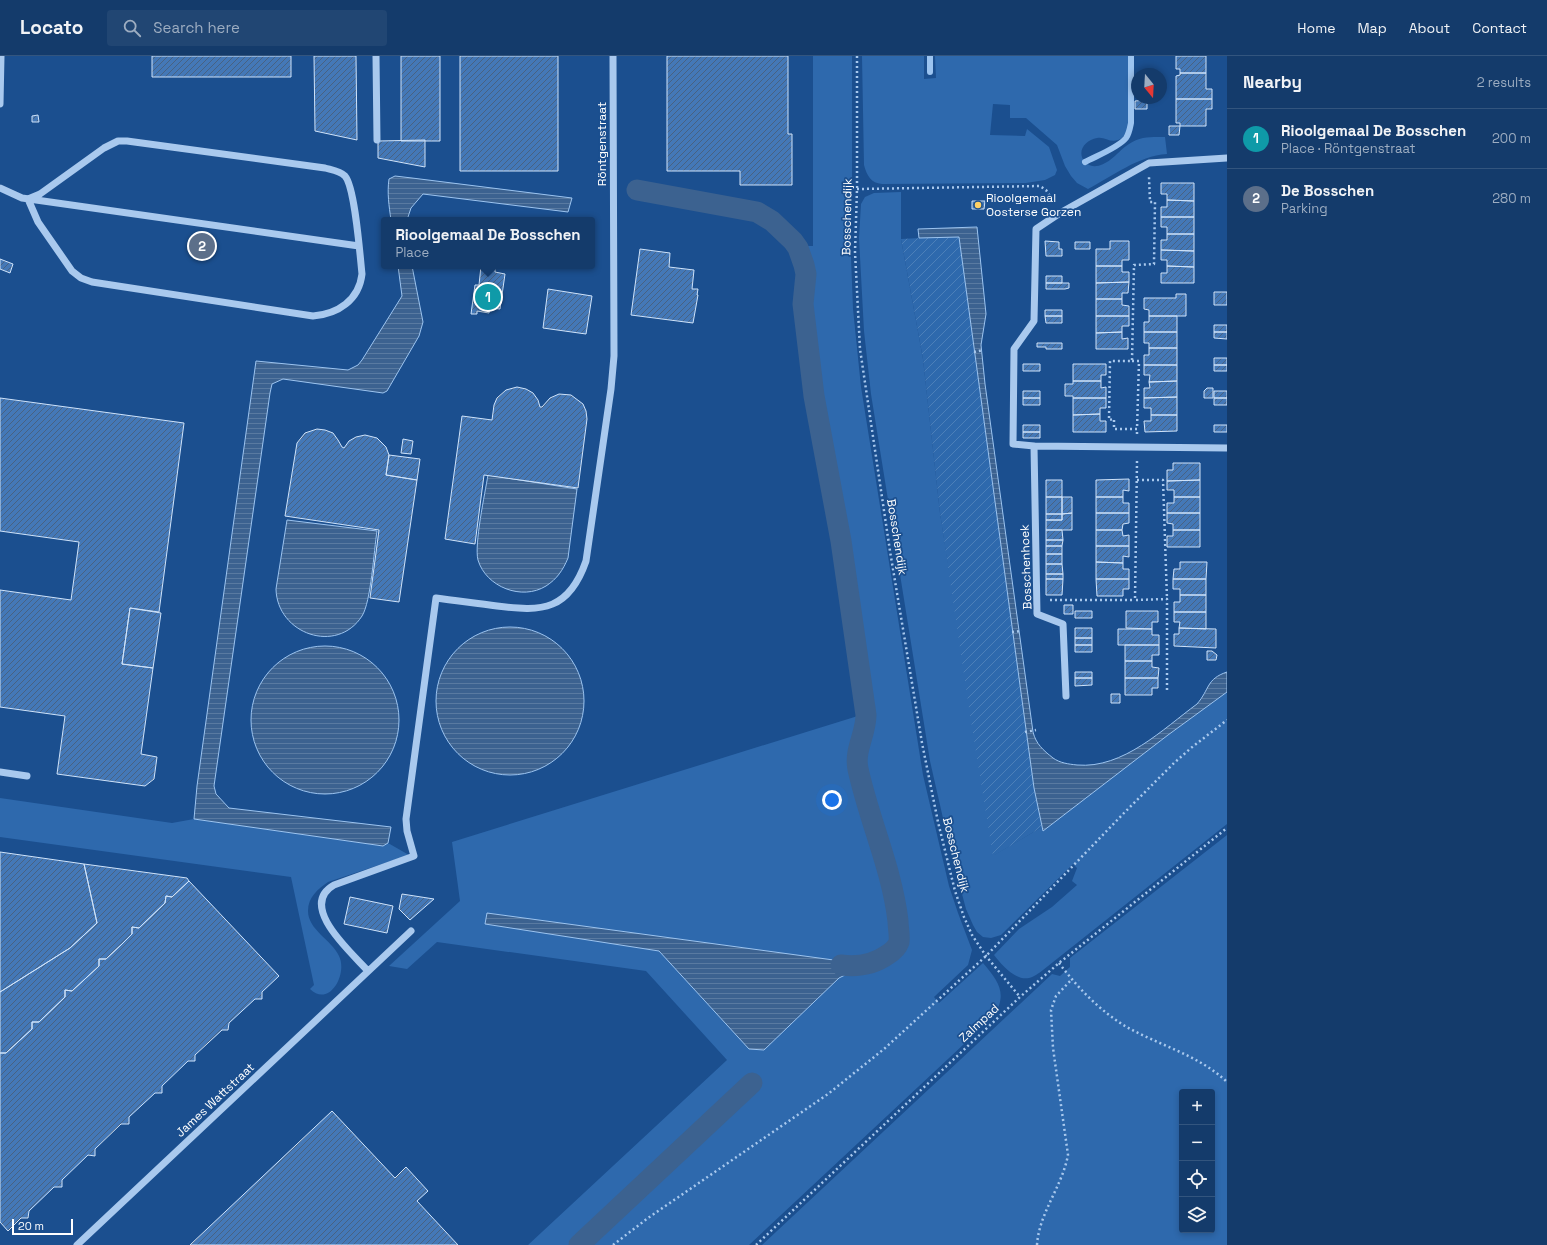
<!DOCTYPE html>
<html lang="en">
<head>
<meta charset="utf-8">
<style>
	:root { --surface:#143b6b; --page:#214673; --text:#f1f3f6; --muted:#9dadc1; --line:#33557e; --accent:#ffd166 }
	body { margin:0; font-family:"Space Grotesk",sans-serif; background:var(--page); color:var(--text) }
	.controls { position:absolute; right:12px; bottom:12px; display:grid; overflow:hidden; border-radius:4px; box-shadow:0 2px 6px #0003 }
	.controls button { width:36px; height:36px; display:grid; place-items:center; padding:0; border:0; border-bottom:1px solid var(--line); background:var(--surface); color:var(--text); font:20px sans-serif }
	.compass { position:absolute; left:1131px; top:12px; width:36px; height:36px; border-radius:50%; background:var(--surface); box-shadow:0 2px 6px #0003; rotate:162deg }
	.scale { position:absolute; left:12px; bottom:10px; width:61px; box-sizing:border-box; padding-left:4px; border:2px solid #fff; border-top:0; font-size:11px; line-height:14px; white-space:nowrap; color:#fff; -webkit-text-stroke:3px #1b4f8f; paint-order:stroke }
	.you { position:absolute; left:832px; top:744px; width:14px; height:14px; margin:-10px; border:3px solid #fff; border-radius:50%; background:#1a73e8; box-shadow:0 0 0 6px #1a73e833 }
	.badge { display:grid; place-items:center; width:26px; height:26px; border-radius:50%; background:var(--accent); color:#fff; font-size:13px; font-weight:700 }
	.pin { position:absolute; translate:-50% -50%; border:2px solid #fff; box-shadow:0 1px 4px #0006 }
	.popup { position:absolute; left:381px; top:161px; width:214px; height:52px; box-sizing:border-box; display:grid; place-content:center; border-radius:4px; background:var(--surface); filter:drop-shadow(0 1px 3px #0005); font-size:13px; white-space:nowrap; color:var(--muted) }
	.popup b { font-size:15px; color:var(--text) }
	.popup::after { content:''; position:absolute; left:50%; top:100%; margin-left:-8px; border:8px solid transparent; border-top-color:var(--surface) }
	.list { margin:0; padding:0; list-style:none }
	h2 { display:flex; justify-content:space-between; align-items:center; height:52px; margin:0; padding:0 16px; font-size:17px }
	h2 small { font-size:13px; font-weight:400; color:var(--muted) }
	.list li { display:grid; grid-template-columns:26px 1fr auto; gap:12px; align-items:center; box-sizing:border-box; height:60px; padding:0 16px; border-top:1px solid var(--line) }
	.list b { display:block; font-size:15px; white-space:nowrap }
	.list p { margin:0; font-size:13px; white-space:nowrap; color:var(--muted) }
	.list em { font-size:13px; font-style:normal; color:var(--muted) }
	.icon { flex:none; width:22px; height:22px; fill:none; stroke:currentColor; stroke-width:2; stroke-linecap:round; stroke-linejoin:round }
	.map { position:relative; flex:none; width:1227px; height:1189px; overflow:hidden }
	header { display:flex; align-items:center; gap:24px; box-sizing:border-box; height:56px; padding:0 20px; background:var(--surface); border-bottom:1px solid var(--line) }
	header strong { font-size:19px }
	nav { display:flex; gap:22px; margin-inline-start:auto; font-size:14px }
	.search { width:280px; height:36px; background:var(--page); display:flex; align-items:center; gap:10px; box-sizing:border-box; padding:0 14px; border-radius:4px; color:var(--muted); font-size:15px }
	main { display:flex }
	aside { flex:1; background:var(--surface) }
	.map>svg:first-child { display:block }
</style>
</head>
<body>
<header>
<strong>Locato</strong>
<div class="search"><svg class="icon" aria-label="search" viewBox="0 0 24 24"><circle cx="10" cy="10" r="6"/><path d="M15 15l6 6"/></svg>Search here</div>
<nav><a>Home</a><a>Map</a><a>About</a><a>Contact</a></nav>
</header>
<main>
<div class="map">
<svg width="1227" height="1189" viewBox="0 0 1227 1189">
	<defs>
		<pattern id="garden-furrows" width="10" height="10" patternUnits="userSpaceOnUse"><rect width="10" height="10" fill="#2e69ad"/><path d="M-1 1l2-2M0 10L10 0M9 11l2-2" fill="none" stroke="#4d80b9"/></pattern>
		<pattern id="water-rules" width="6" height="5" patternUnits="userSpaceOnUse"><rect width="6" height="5" fill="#3c6290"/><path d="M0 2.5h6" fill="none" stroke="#597aa1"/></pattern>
		<pattern id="building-hatch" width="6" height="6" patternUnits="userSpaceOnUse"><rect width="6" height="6" fill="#4478b7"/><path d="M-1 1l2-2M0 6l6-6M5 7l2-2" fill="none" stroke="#486282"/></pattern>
	</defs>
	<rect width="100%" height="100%" fill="#1b4f8f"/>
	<!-- grass -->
	<path fill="#2e69ad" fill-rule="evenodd" d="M813,0H852V133L850,176L853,253L861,331L923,719L949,830L958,857L972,894L968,909L934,941L939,947L983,907C998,925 1008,937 994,960L749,1189H528L727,1004L646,915L437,886L407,913L389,910L460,845L452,786L861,659C855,683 848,697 852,722C856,757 905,861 893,889C885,907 858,905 841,905L488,857L485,868L659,895L749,993L839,922C848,916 858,917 868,914C875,913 880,910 886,907C908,894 906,879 902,856L863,710C863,693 872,680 871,663L846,475L828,371L812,263L810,238L811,218L805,190H813Z
		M862,0H924V23L936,22L935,0H1129V67C1128,73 1125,82 1118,84C1110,87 1104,80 1097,82C1085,84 1076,96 1085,106C1093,114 1103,109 1110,104C1117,99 1122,92 1129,88C1140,80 1153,81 1165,81L1167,98C1138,100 1113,120 1088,133L1077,127L1071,120L1065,110L1057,89L1026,62H1010V49L993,48L990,79L1025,80L1027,73L1049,91L1057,114L1055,119L1045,124L1026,127L882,128C871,127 867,120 864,109Z
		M901,136V183L923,303L940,457L994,799L1042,771L1044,774L1168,679L1227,636V768L1043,914C1039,917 1034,921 1029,922C1015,925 1001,908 994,899L1019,873L1052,851L1077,829L1072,825L1077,812L1073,808L1001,879L991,882L983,881L977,876L973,869L966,853L950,793L930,705L871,338L864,275L859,182L861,148L865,141L874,137Z
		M0,742L172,767L194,763L383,790L388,787L409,799L328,826C318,833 308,841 308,855C308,874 332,884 339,900C348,918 329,952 310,933L314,929L291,821L0,781Z
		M1227,779V1189H762L1052,918L1060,920L1070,911V902ZM1182,1036H1212V1174H1182Z"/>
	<!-- garden -->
	<path fill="url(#garden-furrows)" d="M959,180L1034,732L1042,771L993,800L970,659L940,457L923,303L901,183Z"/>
	<!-- water -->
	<path fill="url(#water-rules)" stroke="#9cc4f0" d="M395,120L412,122L572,142L568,156L423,138L411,152L407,164H391C389,150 387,137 389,123Z
		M977,171L986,258L981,289L985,328L1033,676C1036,688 1043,694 1053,702C1060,707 1068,708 1077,709C1123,713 1163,673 1197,648C1210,633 1206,623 1227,616V636L1168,679L1043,775L1034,732L959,181L919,182L918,173Z
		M398,210H412L423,266L419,280L387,335L383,337L283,323L272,328L270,337L214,730L216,738L229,752L391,771L388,787L383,790L194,763L197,730L256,305L348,314L358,309L362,304L402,240Z
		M488,419L577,433L568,502C563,514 557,523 546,530C522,545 486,531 478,504C474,489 485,437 488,419Z
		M287,464L377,475C374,494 371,546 362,560C337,599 277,578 276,533Z
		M436 645a74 74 0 1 1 148 0a74 74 0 1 1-148 0Z
		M251 664a74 74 0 1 1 148 0a74 74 0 1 1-148 0Z
		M487,857L841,905L869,903V914L851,916L839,922L764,994L749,993L659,895L485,868Z"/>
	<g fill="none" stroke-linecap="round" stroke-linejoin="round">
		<!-- stream -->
		<path stroke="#9cc4f0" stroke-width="6" d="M930,0V16
			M1085,106C1096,100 1118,92 1126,82C1129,78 1130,72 1131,67V0"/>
		<!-- canal -->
		<path stroke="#3c6290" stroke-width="21" d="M637,134L757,156L772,165L793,185L798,192L804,209L806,218L803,248L814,340L841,485L866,659C866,678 854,694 858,713C869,764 892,813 898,865C898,872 900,879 899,886C897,892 892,896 887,899C873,909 858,911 841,909
			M579,1189L752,1027"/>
	</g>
	<!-- building -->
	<path fill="url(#building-hatch)" stroke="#cfe3fa" d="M152,0H291V21H152Z
		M314,0H356L357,84L315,75Z
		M401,0H440V85H401Z
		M460,0H558V115H460Z
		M667,0H788V78H792V129H740V115H667Z
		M1176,0H1206V17H1180V13H1176Z
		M1180,17H1206V33H1212V43H1176V20L1180,19Z
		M1176,43H1212V53H1206V70H1180V67H1176Z
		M1147,44V53H1135V45Z
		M38,59L39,66H32V60Z
		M1169,70H1180L1179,79H1169Z
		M425,84V111L378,102V85Z
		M1161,127H1194V145L1167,144V138H1161Z
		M1167,144L1194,145V161H1161V151H1167Z
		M972,145H985L984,153H972Z
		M1161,161H1194V178H1167V171H1161Z
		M1167,178H1194V195L1161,194V184H1167Z
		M1045,185L1059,186V193H1062V200H1046Z
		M1110,185H1129V204H1122V210H1096V193H1110Z
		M1075,186H1090V193H1075Z
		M640,193L670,197L669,211L694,214L692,233H698L697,239H698L693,267L631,259Z
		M1161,194L1194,195V211L1167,210V204H1161Z
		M0,203L13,208L10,217L0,213Z
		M481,210H495V216L505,218L500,253L490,252L489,257L477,255V258H471L475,229H479Z
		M1096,210H1122V216H1129V226L1096,227Z
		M1167,210L1194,211V227H1161V217H1167Z
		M1046,220H1062V227H1046Z
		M1129,226L1128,237H1122V243H1096V227Z
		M1046,227H1069V232L1065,233H1046Z
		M548,233L592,240L586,278L543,272Z
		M1214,236H1227V249H1214Z
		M1176,238H1186V260H1149V254L1144,253V242H1176Z
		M1096,243H1122V249L1129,250V260H1096Z
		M1045,254H1062V260H1045Z
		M1045,260H1062V267H1046Z
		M1096,260H1129V270H1122V276L1096,277Z
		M1149,260H1177V276H1144V266H1149Z
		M1214,269H1227V276H1214Z
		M1122,276V283L1128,282V293H1096V277Z
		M1144,276H1177V292H1149V287H1144Z
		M1214,276H1227V283L1214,282Z
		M1037,287H1062V293H1046V291H1037Z
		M1149,292H1177V309H1144V299H1149Z
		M1214,302H1227V309H1214Z
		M1023,308H1040V315H1023Z
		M1073,308H1106V319H1101V325H1073Z
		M1144,309H1177V325L1149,326L1150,319H1144Z
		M1214,309H1227V315H1214Z
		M1073,325H1101V332L1106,331V342H1073V340H1065V328H1073Z
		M1177,325V341L1144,342V332H1150L1149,326Z
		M517,331L526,333L533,337L538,344L540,351H542L550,342L559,338L571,339L583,348L586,355L587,363L578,432L484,419L475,488L445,483L462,360L492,364L494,349L497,342L506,334Z
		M1207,332H1213V342H1204V335Z
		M1023,335H1040V342H1023Z
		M1214,335H1227V342H1214Z
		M1177,341V359H1151V352H1144V342Z
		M0,342L184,367L159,556L130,552L122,608L153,612L141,698L157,701L154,723L145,730L57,718L65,660L0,651V534L71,544L79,486L0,475Z
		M1023,342H1040V349H1023Z
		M1073,342H1106V352H1100V358L1073,359Z
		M1214,342H1227V349H1214Z
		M1100,358V365H1106V376H1073V359Z
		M1151,359H1177V375L1145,376L1144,365H1151Z
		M1023,369H1040V376H1023Z
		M1214,369H1227V376H1214Z
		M317,373L325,374L333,377L338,384L342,391L344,392L349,385L356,381L365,379L377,382L386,391L389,399L386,419L417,424L399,546L370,542L379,474L285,460L297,387L305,377Z
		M1023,376H1040V382H1023Z
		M403,383L413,385L411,398L401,397Z
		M389,399L420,403L417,424L386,419Z
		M1173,407H1200V424L1167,425V414H1173Z
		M1129,423V435L1123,434V441H1096V424Z
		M1046,424H1062V441H1046Z
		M1200,424V441H1174V434H1167V425Z
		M1046,441H1062V458H1046Z
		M1062,441H1072V457L1062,458Z
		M1096,441H1123V447H1129V457H1096Z
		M1174,441H1200V457H1167V447H1174Z
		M1096,457H1129V467L1123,468L1122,474H1096Z
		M1167,457H1200V474H1173V468L1167,467Z
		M1046,458H1062V464H1046Z
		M1062,458L1072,457V474H1046V464H1062Z
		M1046,474H1062L1063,484H1046Z
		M1096,474H1122L1123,480L1129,479V490H1096Z
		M1173,474H1200V491H1167V480H1173Z
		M1046,484H1063L1062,490H1046Z
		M1046,490H1062V498H1046Z
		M1096,490H1129V501L1123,500V507L1096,506Z
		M1046,498H1062V508H1046Z
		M1096,506L1123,507V513H1129V523H1096Z
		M1180,506H1207L1206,523H1173L1174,513H1180Z
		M1046,508H1062L1063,518H1046Z
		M1046,518H1063V523H1046Z
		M1046,523H1063L1062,539H1046Z
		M1096,523H1129V533H1123V540H1097Z
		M1173,523H1206V539H1180V533H1173Z
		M1180,539H1206V556H1174V546H1180Z
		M1064,549H1073V558H1064Z
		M130,552L161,557L153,612L122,608Z
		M1075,555H1092V562H1075Z
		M1126,555H1158V566H1152V573L1126,572Z
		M1174,556H1206V573L1179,572L1180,566H1174Z
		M1075,572H1092V582H1075Z
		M1179,572L1216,573V592L1174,590V578H1179Z
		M1118,573H1152V579H1159V589H1118Z
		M1075,582H1092V589H1075Z
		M1075,589H1092V596H1075Z
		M1125,589H1159V599H1152V605H1125Z
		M1207,595H1212L1217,599L1216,604H1207Z
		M1125,605H1152V611L1159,612L1158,622H1125Z
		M1075,616H1092V622H1075Z
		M1075,622H1092V629L1075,630Z
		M1125,622H1158V632H1152V639H1125Z
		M1111,638H1120V647H1111Z
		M0,796L84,808L97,867L70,892L0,936Z
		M84,808L187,822L189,825L172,841L166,840L165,847L139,872L132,871V878L122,888L106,903H99V910L72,935L65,934V941L39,966H32V973L6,997H0V936L70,892L97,867Z
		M189,825L279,920L262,936V943H255L229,967L228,974H222L195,999V1005H188L162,1030V1037H155L129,1061V1068H121L95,1093V1100L88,1099L62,1124V1131H54L29,1155L28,1162H21L8,1175L0,1166V997H6L32,973V966H39L65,941V934L72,935L99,910V903H106L122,888L132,878V871L139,872L165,847L166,840L172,841Z
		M402,838L434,843L410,864L399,853Z
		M350,841L393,850L387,877L344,868Z
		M332,1055L395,1122L406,1111L428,1135L417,1145L458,1189H190Z"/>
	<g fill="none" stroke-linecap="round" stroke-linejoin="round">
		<!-- path -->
		<path stroke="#a9c9ee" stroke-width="2.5" stroke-dasharray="2 3" stroke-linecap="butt" d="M857,0V133L855,196L860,293L890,495L922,687L938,766L955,835L964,861L972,879L986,900L1020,941
			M857,133L1040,130L1046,134L1053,145
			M974,296L983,294
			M1132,305H1139L1137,373
			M1137,378V373H1114V363L1109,364L1110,305H1132L1134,209L1154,208L1155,146H1150L1149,121
			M1137,405L1135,544L1167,543V635
			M1137,424H1163L1167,543
			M1050,544H1135
			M1012,576L1022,575
			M1025,676L1036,674
			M1059,907C1077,931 1099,954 1125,970C1158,989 1199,999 1227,1026
			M613,1189L648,1162L828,1038L884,993L986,900L1124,757L1174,707L1191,692L1227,664
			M756,1189L1020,941L1059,907L1227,772
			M1037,1189C1039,1157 1062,1131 1068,1099L1053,992L1051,954L1056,940L1072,923"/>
		<!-- minor -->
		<path stroke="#a9c9ee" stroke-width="7" d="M376,0L377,84
			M0,48L1,0
			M118,85H127L325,112C332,114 340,115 345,120C355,131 360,200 362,218C359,244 338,258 313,260L92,226L81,222L72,215L38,166L28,143L40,138L104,92Z
			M0,132L22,142L359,190
			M1034,390L1227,392
			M1066,640L1063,568L1037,558L1034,390L1013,388L1014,293L1034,265L1036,173L1060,157L1149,107L1227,102
			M0,716L27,720
			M368,915C352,897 297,850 334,829L414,800L407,775L406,763L436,542C456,545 477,547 497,550C543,556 569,554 586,505L611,333L614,300L613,0
			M77,1189L411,875"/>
	</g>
	<!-- markers -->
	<circle fill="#ffd166" stroke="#1b4f8f" stroke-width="1.5" cx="978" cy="149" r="4"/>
	<g text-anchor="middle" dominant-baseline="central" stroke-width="3.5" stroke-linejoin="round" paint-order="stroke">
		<!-- street labels -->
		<g font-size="12" fill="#fff" stroke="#1b4f8f">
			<text transform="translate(602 88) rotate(-90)">Röntgenstraat</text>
			<text transform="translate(847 161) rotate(-89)">Bosschendijk</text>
			<text transform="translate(897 481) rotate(81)">Bosschendijk</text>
			<text transform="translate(1026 511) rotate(-92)">Bosschenhoek</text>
			<text transform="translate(956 799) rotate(76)">Bosschendijk</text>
			<text transform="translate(979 967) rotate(-43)">Zalmpad</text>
			<text transform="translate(215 1044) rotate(-43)">James Wattstraat</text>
		</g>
		<!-- poi labels -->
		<g font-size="12" fill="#fff" stroke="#1b4f8f" text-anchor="start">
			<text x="986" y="142">Rioolgemaal<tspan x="986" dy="14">Oosterse Gorzen</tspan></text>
		</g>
	</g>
</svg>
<div class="controls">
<button>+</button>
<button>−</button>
<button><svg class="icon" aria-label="locate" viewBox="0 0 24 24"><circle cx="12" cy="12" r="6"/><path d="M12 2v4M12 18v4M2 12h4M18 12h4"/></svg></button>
<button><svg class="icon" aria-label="layers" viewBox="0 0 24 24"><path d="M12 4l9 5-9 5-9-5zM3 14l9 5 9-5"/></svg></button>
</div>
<svg class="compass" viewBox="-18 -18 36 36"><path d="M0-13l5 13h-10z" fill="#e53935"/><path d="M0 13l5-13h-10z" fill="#9dadc1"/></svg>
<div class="scale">20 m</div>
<div class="you"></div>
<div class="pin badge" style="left:488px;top:241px;background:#0f9aa8">1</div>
<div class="popup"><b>Rioolgemaal De Bosschen</b>Place</div>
<div class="pin badge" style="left:202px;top:190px;background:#5c6f8a">2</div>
</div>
<aside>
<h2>Nearby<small>2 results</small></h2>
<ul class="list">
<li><span class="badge" style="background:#0f9aa8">1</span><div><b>Rioolgemaal De Bosschen</b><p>Place · Röntgenstraat</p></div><em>200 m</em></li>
<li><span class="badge" style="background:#5c6f8a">2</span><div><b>De Bosschen</b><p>Parking</p></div><em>280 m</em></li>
</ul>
</aside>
</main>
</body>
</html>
